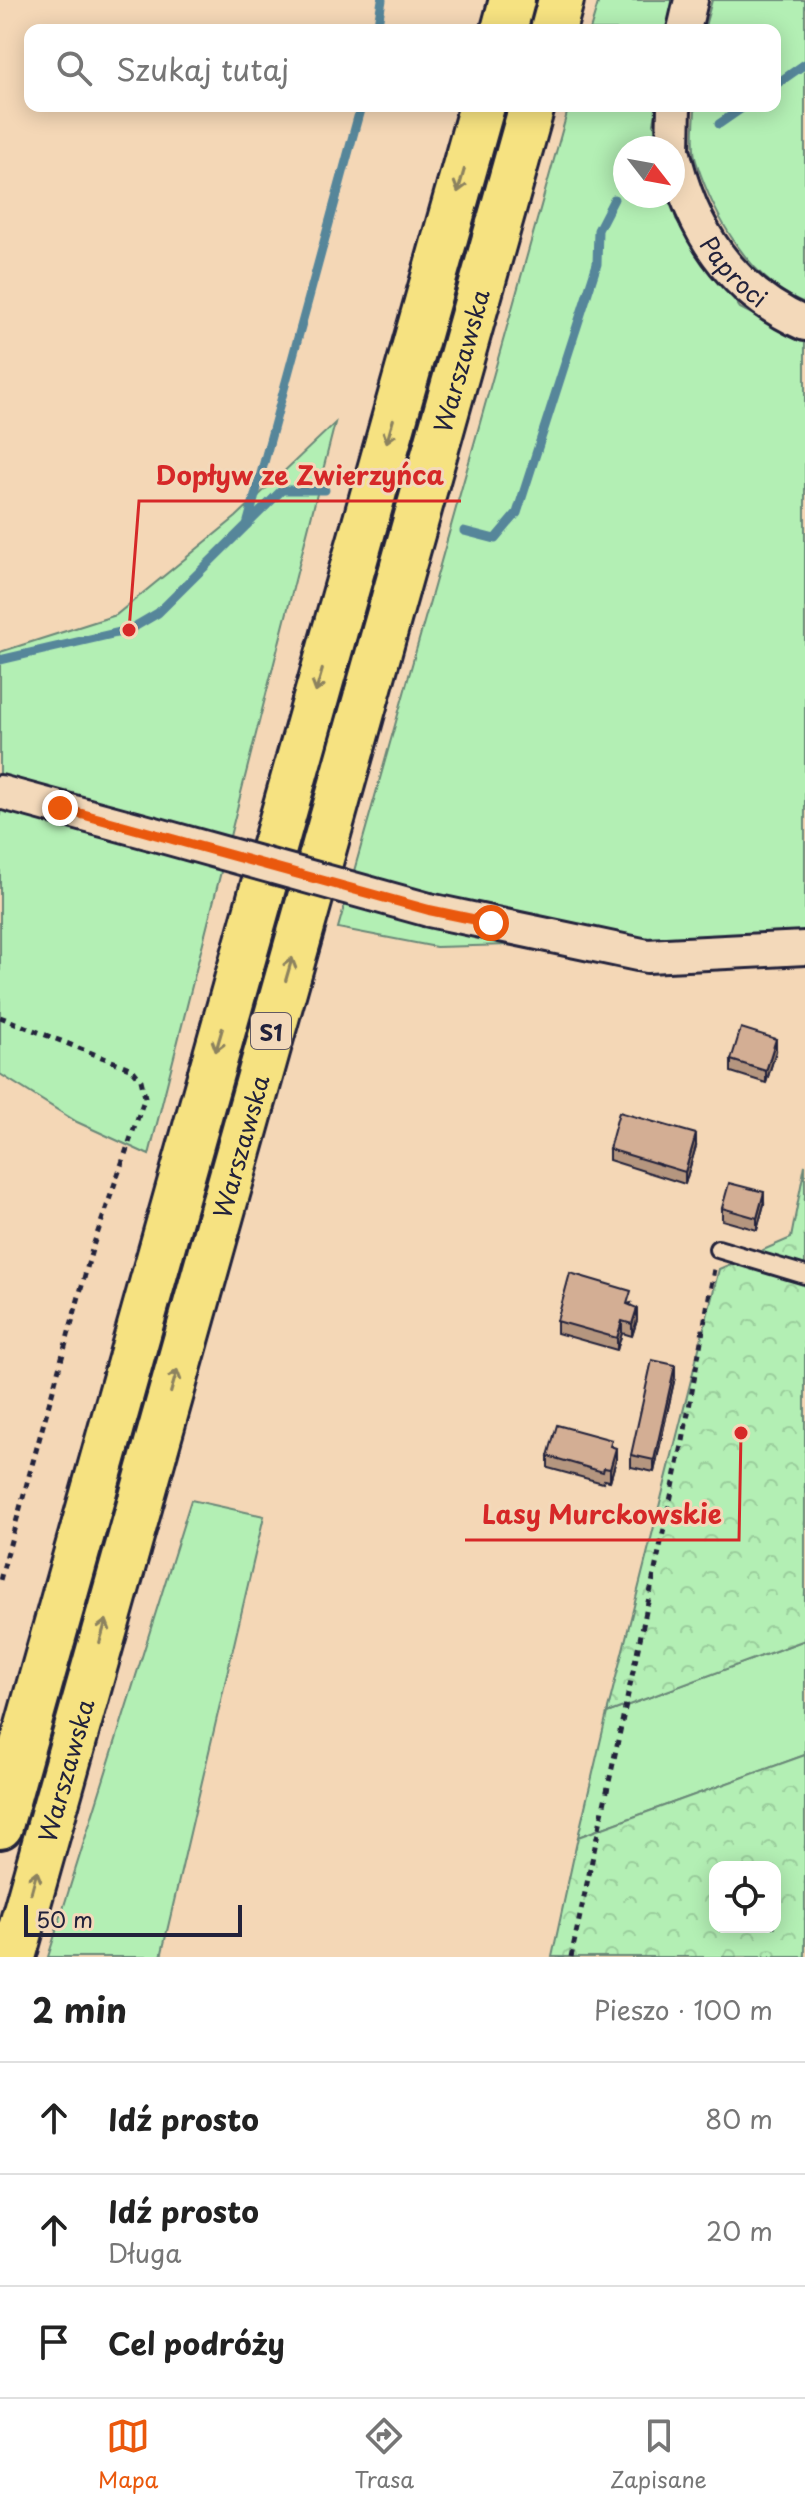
<!DOCTYPE html>
<html lang="pl">
<head>
<meta charset="utf-8">
<style>
	:root { --surface:#fff; --page:#f6f6f6; --text:#222; --muted:#767676; --line:#e0e0e0; --accent:#ea580c }
	body { margin:0; font-family:"Playpen Sans",sans-serif; background:var(--page); color:var(--text) }
	.controls { position:absolute; right:24px; bottom:24px; display:grid; overflow:hidden; border-radius:16px; box-shadow:0 4px 20px #0003 }
	.controls button { width:72px; height:72px; display:grid; place-items:center; padding:0; border:0; border-bottom:2px solid var(--line); background:var(--surface); color:var(--text); font:40px sans-serif }
	.compass { position:absolute; left:613px; top:136px; width:72px; height:72px; border-radius:50%; background:var(--surface); box-shadow:0 4px 20px #0003; rotate:121deg }
	.scale { position:absolute; left:24px; bottom:20px; width:218px; box-sizing:border-box; padding-left:8px; border:4px solid #22223b; border-top:0; font-size:22px; line-height:28px; white-space:nowrap; color:#22223b; -webkit-text-stroke:6px #f3d9ba; paint-order:stroke }
	.stop { position:absolute; width:24px; height:24px; margin:-18px; border:6px solid #ea580c; border-radius:50%; background:#fff }
	.stop.end { background:#ea580c; border-color:#fff; box-shadow:0 2px 8px #0008 }
	.list { margin:0; padding:0; list-style:none }
	h2 { display:flex; justify-content:space-between; align-items:center; height:104px; margin:0; padding:0 32px; font-size:34px }
	h2 small { font-size:26px; font-weight:400; color:var(--muted) }
	.list li { display:grid; grid-template-columns:52px 1fr auto; gap:24px; align-items:center; box-sizing:border-box; height:112px; padding:0 32px; border-top:2px solid var(--line) }
	.list b { display:block; font-size:30px; white-space:nowrap }
	.list p { margin:0; font-size:26px; white-space:nowrap; color:var(--muted) }
	.list em { font-size:26px; font-style:normal; color:var(--muted) }
	.icon { flex:none; width:44px; height:44px; fill:none; stroke:currentColor; stroke-width:2; stroke-linecap:round; stroke-linejoin:round }
	.map { position:relative; flex:none; width:805px; height:1957px; overflow:hidden }
	.search { position:absolute; background:var(--surface); box-shadow:0 4px 20px #0003; left:24px; right:24px; top:24px; height:88px; display:flex; align-items:center; gap:20px; box-sizing:border-box; padding:0 28px; border-radius:16px; color:var(--muted); font-size:30px }
	.sheet { height:440px; background:var(--surface) }
	nav { display:flex; justify-content:space-around; align-items:center; box-sizing:border-box; height:112px; border-top:2px solid var(--line); background:var(--surface); font-size:22px; color:var(--muted) }
	nav a { display:grid; justify-items:center; gap:4px }
	nav .on { color:var(--accent) }
	.map>svg:first-child { display:block }
</style>
</head>
<body>
<div class="map">
<svg width="805" height="1957" viewBox="0 0 805 1957">
	<defs>
		<pattern id="forest-crowns" width="20" height="18" patternUnits="userSpaceOnUse" patternTransform="scale(2)"><rect width="20" height="18" fill="#b3efb4"/><path d="M2 6a3 3 0 1 1 6 0M12 15a3 3 0 1 1 6 0" fill="none" stroke="#9acd9c"/></pattern>
	</defs>
	<rect width="100%" height="100%" fill="#f4d7b6"/>
	<filter id="ink" filterUnits="userSpaceOnUse"><feTurbulence type="fractalNoise" baseFrequency=".0125" numOctaves="2"/><feDisplacementMap in="SourceGraphic" scale="16" xChannelSelector="R" yChannelSelector="G"/><feConvolveMatrix kernelMatrix="1 2 1 2 8 2 1 2 1" color-interpolation-filters="sRGB"/></filter>
	<g filter="url(#ink)">
		<!-- grass -->
		<path fill="#b3efb4" stroke="#6a8878" stroke-width="2" d="M599,0H684L677,30H590Z
			M712,0H805V303C749,281 714,216 696,161C691,146 695,123 695,106H775V30H704Z
			M569,106H658L654,123L660,148H625V196H671L676,219L740,308L805,341V937L436,947L338,928Z
			M335,423L149,1155L77,1122L0,1074V652L116,615L236,517Z
			M191,1500L264,1516L161,1957H48Z
			M805,1640V1755L578,1837L607,1713Z"/>
		<!-- forest -->
		<path fill="url(#forest-crowns)" stroke="#6a8878" stroke-width="2" fill-rule="evenodd" d="M805,1165V1640L607,1713L719,1269L791,1238Z
			M805,1755V1957H552L578,1837ZM715,1867H775V1927H715Z"/>
		<g fill="none" stroke-linecap="round" stroke-linejoin="round">
			<!-- stream -->
			<path stroke="#57869a" stroke-width="9" d="M377,30L382,0
				M775,85L805,64
				M719,124L745,106
				M247,525L361,106
				M464,531L495,539L517,513L597,264L598,230L614,199
				M0,660L129,630L158,613L282,490H325"/>
			<!-- service casing -->
			<g stroke="#22223b" stroke-width="22">
				<path id="service" d="M718,1249L805,1275"/>
			</g>
			<!-- minor casing -->
			<g stroke="#22223b" stroke-width="38">
				<g id="minor">
					<path d="M684,30L691,0"/>
					<path d="M673,148L674,106"/>
					<path id="s1" d="M673,150C691,229 729,290 805,324"/>
					<path d="M0,792L151,833"/>
					<path d="M429,910L647,956L805,948"/>
				</g>
			</g>
			<!-- motorway casing -->
			<g stroke="#22223b" stroke-width="50">
				<g id="motorway">
					<path d="M504,30L512,0"/>
					<path d="M553,30L561,0"/>
					<path d="M0,1826L482,106"/>
					<path id="s2" d="M13,1957L532,106"/>
				</g>
			</g>
			<!-- path -->
			<path stroke="#22223b" stroke-width="5" stroke-dasharray="6 6" stroke-linecap="butt" d="M0,1017L132,1069L141,1080L145,1097L93,1246L0,1580
				M571,1957L683,1441L714,1269"/>
			<!-- service -->
			<use href="#service" stroke="#f3d9ba" stroke-width="16"/>
			<!-- minor -->
			<use href="#minor" stroke="#f3d9ba" stroke-width="32"/>
			<!-- motorway -->
			<use href="#motorway" stroke="#f6e281" stroke-width="44"/>
			<!-- minor-bridge casing -->
			<g stroke="#22223b" stroke-width="38" stroke-linecap="butt">
				<path id="minor-bridge" d="M151,833L429,910"/>
			</g>
			<!-- minor-bridge -->
			<use href="#minor-bridge" stroke="#f3d9ba" stroke-width="32"/>
		</g>
		<!-- wall -->
		<path fill="#b5967f" stroke="#22223b" stroke-width="2" d="M776,1051L766,1083L731,1072V1060Z
			M696,1146L685,1184L609,1160V1149Z
			M764,1204L757,1230L722,1220V1208Z
			M631,1303L630,1305L637,1320L632,1336L622,1333L617,1350L557,1333V1321Z
			M675,1377L654,1472L631,1467V1455Z
			M612,1446L616,1460L610,1481L604,1480L603,1483L548,1468V1456Z"/>
		<!-- shaded-wall -->
		<path fill="#947a68" stroke="#22223b" stroke-width="2" d="M776,1039V1051L766,1083V1071Z
			M696,1134V1146L685,1184V1172Z
			M764,1192V1204L757,1230V1218Z
			M637,1308V1320L632,1336V1324Z
			M622,1321V1333L617,1350V1338Z
			M675,1365V1377L654,1472V1460Z
			M616,1448V1460L610,1481V1469Z"/>
		<!-- building -->
		<path fill="#d3ae94" stroke="#22223b" stroke-width="2" d="M741,1028L776,1039L766,1071L731,1060Z
			M619,1112L696,1134L685,1172L609,1149Z
			M729,1183L764,1192L757,1218L722,1208Z
			M570,1273L631,1291L627,1304L637,1308L632,1324L622,1321L617,1338L557,1321Z
			M652,1360L675,1365L654,1460L631,1455Z
			M557,1425L612,1440L610,1446L616,1448L610,1469L604,1468L603,1472L548,1456Z"/>
		<!-- one-way arrows -->
		<defs><path id="oneway-shaft" d="M-6 0H5M1.5-3L5.5 0L1.5 3" fill="none" stroke-width="1.6" stroke-linecap="round" stroke-linejoin="round" transform="scale(2)"/></defs>
		<g stroke="#8c825e">
			<use href="#oneway-shaft" transform="translate(461 181) rotate(106)"/>
			<use href="#oneway-shaft" transform="translate(390 431) rotate(106)"/>
			<use href="#oneway-shaft" transform="translate(319 681) rotate(106)"/>
			<use href="#oneway-shaft" transform="translate(289 969) rotate(-74)"/>
			<use href="#oneway-shaft" transform="translate(219 1040) rotate(106)"/>
			<use href="#oneway-shaft" transform="translate(174 1381) rotate(-74)"/>
			<use href="#oneway-shaft" transform="translate(103 1631) rotate(-74)"/>
			<use href="#oneway-shaft" transform="translate(34 1882) rotate(-75)"/>
		</g>
	</g>
	<g fill="none" stroke-linecap="round" stroke-linejoin="round" filter="url(#ink)">
		<!-- route -->
		<path stroke="#ea580c" stroke-width="10" d="M60,808L429,910L491,923"/>
	</g>
	<g text-anchor="middle" dominant-baseline="central" stroke-width="6" stroke-linejoin="round" paint-order="stroke">
		<!-- shield labels -->
		<rect fill="#f3d9ba" stroke="#615961" stroke-width="2" x="251" y="1013" width="40" height="36" rx="6"/>
		<g font-size="22" font-weight="bold" fill="#22223b">
			<text x="271" y="1031">S1</text>
		</g>
		<!-- street labels -->
		<g font-size="24" fill="#22223b" stroke="#f3d9ba">
			<text stroke="none"><textPath href="#s1" startOffset="138">Paproci</textPath></text>
			<text stroke="none"><textPath href="#s2" startOffset="1658">Warszawska</textPath></text>
			<text stroke="none"><textPath href="#s2" startOffset="842">Warszawska</textPath></text>
			<text stroke="none"><textPath href="#s2" startOffset="194">Warszawska</textPath></text>
		</g>
	</g>
	<!-- callouts -->
	<path fill="none" stroke="#d62828" stroke-width="3" d="M129 630L139 501H461M741 1433L739 1540H465"/>
	<g fill="#d62828" stroke="#f3d9ba" stroke-width="3">
		<circle cx="129" cy="630" r="8"/>
		<circle cx="741" cy="1433" r="8"/>
	</g>
	<g font-size="26" text-anchor="middle" font-weight="bold" fill="#d62828" stroke="#f3d9ba" stroke-width="6" stroke-linejoin="round" paint-order="stroke">
		<text x="300" y="485">Dopływ ze Zwierzyńca</text>
		<text x="602" y="1524">Lasy Murckowskie</text>
	</g>
</svg>
<div class="controls">
<button><svg class="icon" aria-label="locate" viewBox="0 0 24 24"><circle cx="12" cy="12" r="6"/><path d="M12 2v4M12 18v4M2 12h4M18 12h4"/></svg></button>
</div>
<svg class="compass" viewBox="-18 -18 36 36"><path d="M0-13l5 13h-10z" fill="#e53935"/><path d="M0 13l5-13h-10z" fill="#767676"/></svg>
<div class="scale">50 m</div>
<div class="stop" style="left:491px;top:923px"></div>
<div class="stop end" style="left:60px;top:808px"></div>
<div class="search"><svg class="icon" aria-label="search" viewBox="0 0 24 24"><circle cx="10" cy="10" r="6"/><path d="M15 15l6 6"/></svg>Szukaj tutaj</div>
</div>
<section class="sheet">
<h2>2 min<small>Pieszo · 100 m</small></h2>
<ul class="list">
<li><svg class="icon" aria-label="ahead" viewBox="0 0 24 24"><path d="M12 20V5M6 11l6-6 6 6"/></svg><div><b>Idź prosto</b></div><em>80 m</em></li>
<li><svg class="icon" aria-label="ahead" viewBox="0 0 24 24"><path d="M12 20V5M6 11l6-6 6 6"/></svg><div><b>Idź prosto</b><p>Długa</p></div><em>20 m</em></li>
<li><svg class="icon" aria-label="arrive" viewBox="0 0 24 24"><path d="M6 21V4h12l-3 4 3 4H6"/></svg><div><b>Cel podróży</b></div></li>
</ul>
</section>
<nav>
<a class="on"><svg class="icon" aria-label="map" viewBox="0 0 24 24"><path d="M3 6l6-2 6 2 6-2v14l-6 2-6-2-6 2zM9 4v14M15 6v14"/></svg>Mapa</a>
<a><svg class="icon" aria-label="directions" viewBox="0 0 24 24"><path d="M12 3l9 9-9 9-9-9zM9 14v-3h6M13 9l2 2-2 2"/></svg>Trasa</a>
<a><svg class="icon" aria-label="saved" viewBox="0 0 24 24"><path d="M7 4h10v16l-5-4-5 4z"/></svg>Zapisane</a>
</nav>
</body>
</html>
